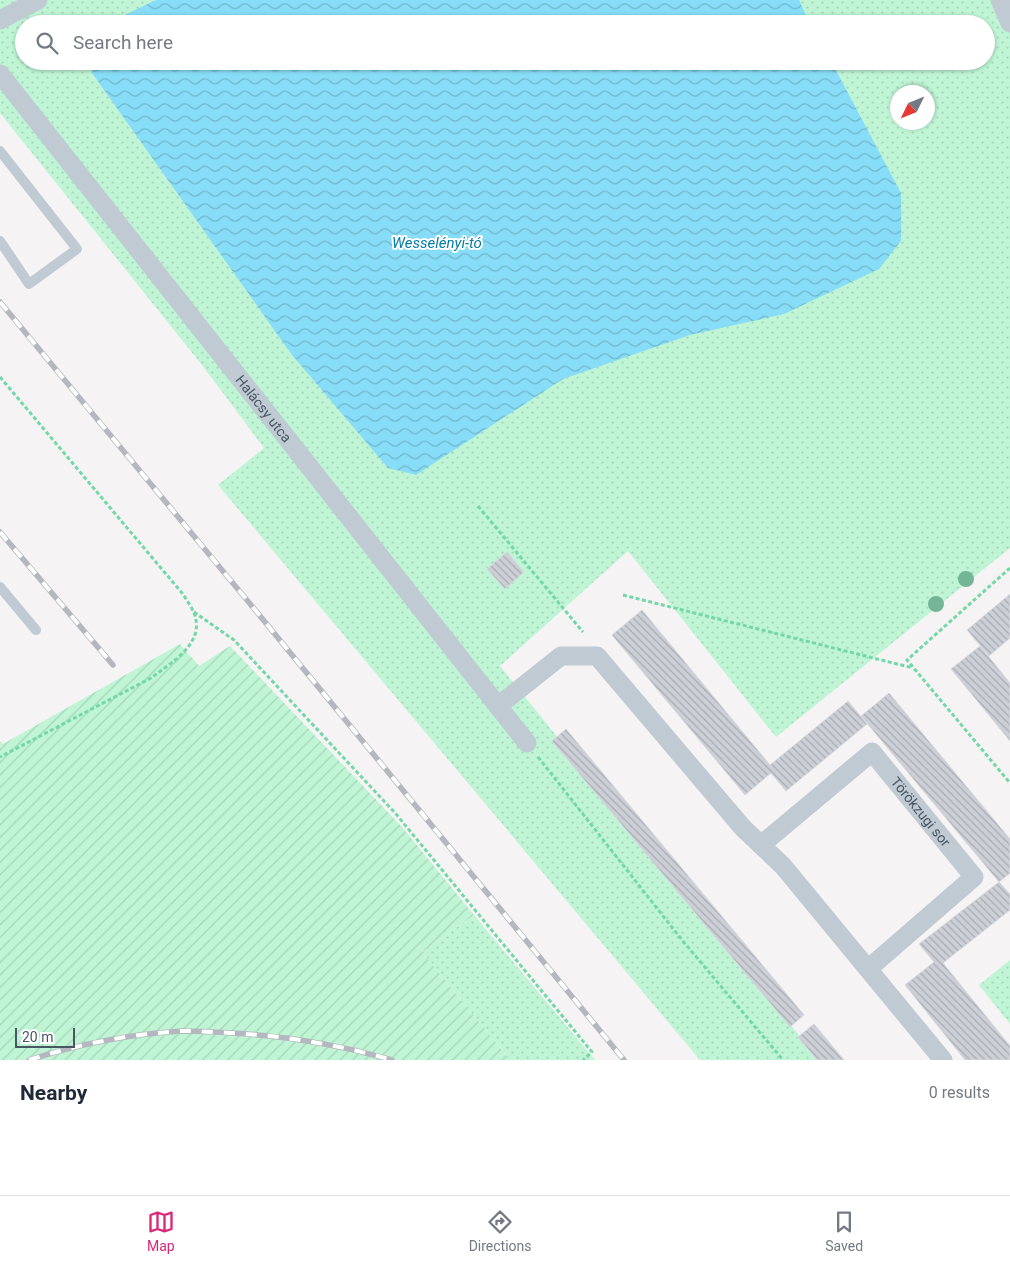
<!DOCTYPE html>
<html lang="en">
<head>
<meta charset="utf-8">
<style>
	:root { --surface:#fff; --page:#f2f2f3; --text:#1f2937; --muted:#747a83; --line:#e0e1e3; --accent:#db2777 }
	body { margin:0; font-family:Roboto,sans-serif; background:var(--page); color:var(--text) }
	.compass { position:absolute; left:890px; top:85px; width:45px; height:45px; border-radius:50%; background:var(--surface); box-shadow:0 1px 4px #0004; rotate:227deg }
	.scale { position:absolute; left:15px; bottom:12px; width:60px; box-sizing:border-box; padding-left:5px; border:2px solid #485663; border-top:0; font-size:14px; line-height:18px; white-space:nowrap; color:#485663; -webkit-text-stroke:4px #fff; paint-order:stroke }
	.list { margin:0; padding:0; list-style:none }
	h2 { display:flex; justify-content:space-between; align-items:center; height:65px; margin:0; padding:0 20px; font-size:21px }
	h2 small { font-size:16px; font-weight:400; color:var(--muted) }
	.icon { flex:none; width:28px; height:28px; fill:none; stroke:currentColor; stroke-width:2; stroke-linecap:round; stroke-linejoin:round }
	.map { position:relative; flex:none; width:1010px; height:1060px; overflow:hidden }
	.search { position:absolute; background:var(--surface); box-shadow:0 1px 4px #0004; left:15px; right:15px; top:15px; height:55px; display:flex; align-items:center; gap:12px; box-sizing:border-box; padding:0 18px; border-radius:28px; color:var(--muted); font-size:19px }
	.sheet { height:135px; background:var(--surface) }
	nav { display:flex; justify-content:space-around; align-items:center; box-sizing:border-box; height:70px; border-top:1px solid var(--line); background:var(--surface); font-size:14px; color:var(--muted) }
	nav a { display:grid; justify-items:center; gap:2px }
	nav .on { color:var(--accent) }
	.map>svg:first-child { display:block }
</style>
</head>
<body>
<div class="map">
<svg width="1010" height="1060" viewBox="0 0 1010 1060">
	<defs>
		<pattern id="grass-dots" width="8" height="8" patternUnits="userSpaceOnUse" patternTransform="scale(1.25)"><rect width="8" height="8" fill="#bff5d5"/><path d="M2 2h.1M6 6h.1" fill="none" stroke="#a6d4ba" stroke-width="1.8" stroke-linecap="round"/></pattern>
		<pattern id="garden-furrows" width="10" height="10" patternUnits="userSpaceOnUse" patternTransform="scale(1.25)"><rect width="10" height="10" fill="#bff5d5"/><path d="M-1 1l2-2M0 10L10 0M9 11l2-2" fill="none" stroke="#a6d4ba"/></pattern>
		<pattern id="water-waves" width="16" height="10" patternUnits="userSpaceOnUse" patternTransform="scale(1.25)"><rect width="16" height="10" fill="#87ddf7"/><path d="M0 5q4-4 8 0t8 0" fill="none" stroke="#70b6cc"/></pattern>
		<pattern id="building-back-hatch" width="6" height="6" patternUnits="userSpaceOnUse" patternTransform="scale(1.25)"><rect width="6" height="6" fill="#cccfd5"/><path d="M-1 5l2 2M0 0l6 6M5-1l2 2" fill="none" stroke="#a8abb0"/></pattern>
	</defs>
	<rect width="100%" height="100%" fill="#f5f3f3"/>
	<!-- grass -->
	<path fill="url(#grass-dots)" fill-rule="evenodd" d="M0,0H1010V548L776,737L628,551L500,666L819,1060H700L218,485L264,448L202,365L0,113ZM24,24H986V61H24ZM898,92H928V122H898Z
		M474,915L595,1060H510L422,952Z
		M1010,960V1024L979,985Z"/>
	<!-- garden -->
	<path fill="url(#garden-furrows)" d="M180,644L199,666L230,646L402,827L474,915L422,952L510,1060H0V741L3,744Z"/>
	<!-- water -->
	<path fill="url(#water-waves)" d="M156,0H799L810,24H106Z
		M91,61H831L901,193V241L879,269L784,314L690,335L563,379L416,475L388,468L292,355L92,73Z"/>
	<!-- building -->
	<path fill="url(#building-back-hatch)" stroke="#d6d9df" d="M507,552L524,572L505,589L487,569Z
		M1010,594V638L989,656L967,630Z
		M642,610L770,765L848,701L867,724L786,791L771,773L745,795L612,635Z
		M980,646L1010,683V741L951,669Z
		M889,693L1010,839V873L999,882L861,716Z
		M566,729L804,1015L790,1027L552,741Z
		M999,882L1010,894V910L943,963L1010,1046V1060H965L905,985L934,962L919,944Z
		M814,1024L844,1060H817L798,1037Z"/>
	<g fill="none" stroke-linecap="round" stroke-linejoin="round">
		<!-- path -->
		<path stroke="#72d8a8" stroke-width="3" stroke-dasharray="4 2.5" stroke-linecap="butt" d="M0,377L182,593C186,599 191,606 194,613C206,643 172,662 151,678L0,757
			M478,506L583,632
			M1010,568L907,660L1010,783
			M623,595L913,668
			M194,612L234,640L396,814L592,1052L583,1060
			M538,757L682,940L783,1060"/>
		<!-- lane -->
		<path stroke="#c0cad3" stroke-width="10" d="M0,151L77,249L29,284L0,241
			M0,587L36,630"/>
		<!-- street -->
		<g stroke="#c0cad3" stroke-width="19">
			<path d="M1000,0L1010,23"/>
			<path d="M0,20L38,0"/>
			<path id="s1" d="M0,74L527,743"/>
			<path d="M498,706L561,656H597L743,828L783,866L943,1060"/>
			<path id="s2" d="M761,845L872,752L974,877L868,969"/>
		</g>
		<!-- rail casing -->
		<g stroke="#b4b8be" stroke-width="5.5">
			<path id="rail" d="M0,302L256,611L624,1060
				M0,532L113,665
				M29,1060C79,1044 130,1034 182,1031C198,1031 215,1032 232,1033C286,1036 340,1045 392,1060"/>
		</g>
		<!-- rail -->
		<use href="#rail" stroke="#fff" stroke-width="4" stroke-dasharray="11" stroke-linecap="butt"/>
	</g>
	<!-- trees -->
	<g fill="#75b597">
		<circle cx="966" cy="579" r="8"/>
		<circle cx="936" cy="604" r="8"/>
	</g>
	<g text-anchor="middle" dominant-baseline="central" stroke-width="4" stroke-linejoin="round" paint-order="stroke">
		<!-- street labels -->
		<g font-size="14" fill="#485663" stroke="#fff">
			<text stroke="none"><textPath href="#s1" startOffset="426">Halácsy utca</textPath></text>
			<text stroke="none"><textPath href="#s2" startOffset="222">Törökzugi sor</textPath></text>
		</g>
		<!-- water labels -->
		<g font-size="15" font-style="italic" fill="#037ea4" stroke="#fff">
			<text x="437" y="243">Wesselényi-tó</text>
		</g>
	</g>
</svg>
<svg class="compass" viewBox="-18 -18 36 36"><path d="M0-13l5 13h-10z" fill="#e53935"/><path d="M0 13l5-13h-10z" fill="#747a83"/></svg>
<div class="scale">20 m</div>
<div class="search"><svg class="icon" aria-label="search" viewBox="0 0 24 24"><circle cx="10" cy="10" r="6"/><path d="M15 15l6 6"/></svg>Search here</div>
</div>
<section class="sheet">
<h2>Nearby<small>0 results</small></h2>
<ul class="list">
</ul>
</section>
<nav>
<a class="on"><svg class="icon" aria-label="map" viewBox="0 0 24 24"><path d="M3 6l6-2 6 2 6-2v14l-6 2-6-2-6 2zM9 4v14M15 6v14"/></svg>Map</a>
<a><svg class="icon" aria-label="directions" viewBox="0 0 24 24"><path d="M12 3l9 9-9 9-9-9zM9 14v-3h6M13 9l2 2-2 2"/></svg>Directions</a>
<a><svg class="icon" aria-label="saved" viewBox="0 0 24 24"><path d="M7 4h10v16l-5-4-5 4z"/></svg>Saved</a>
</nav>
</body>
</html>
